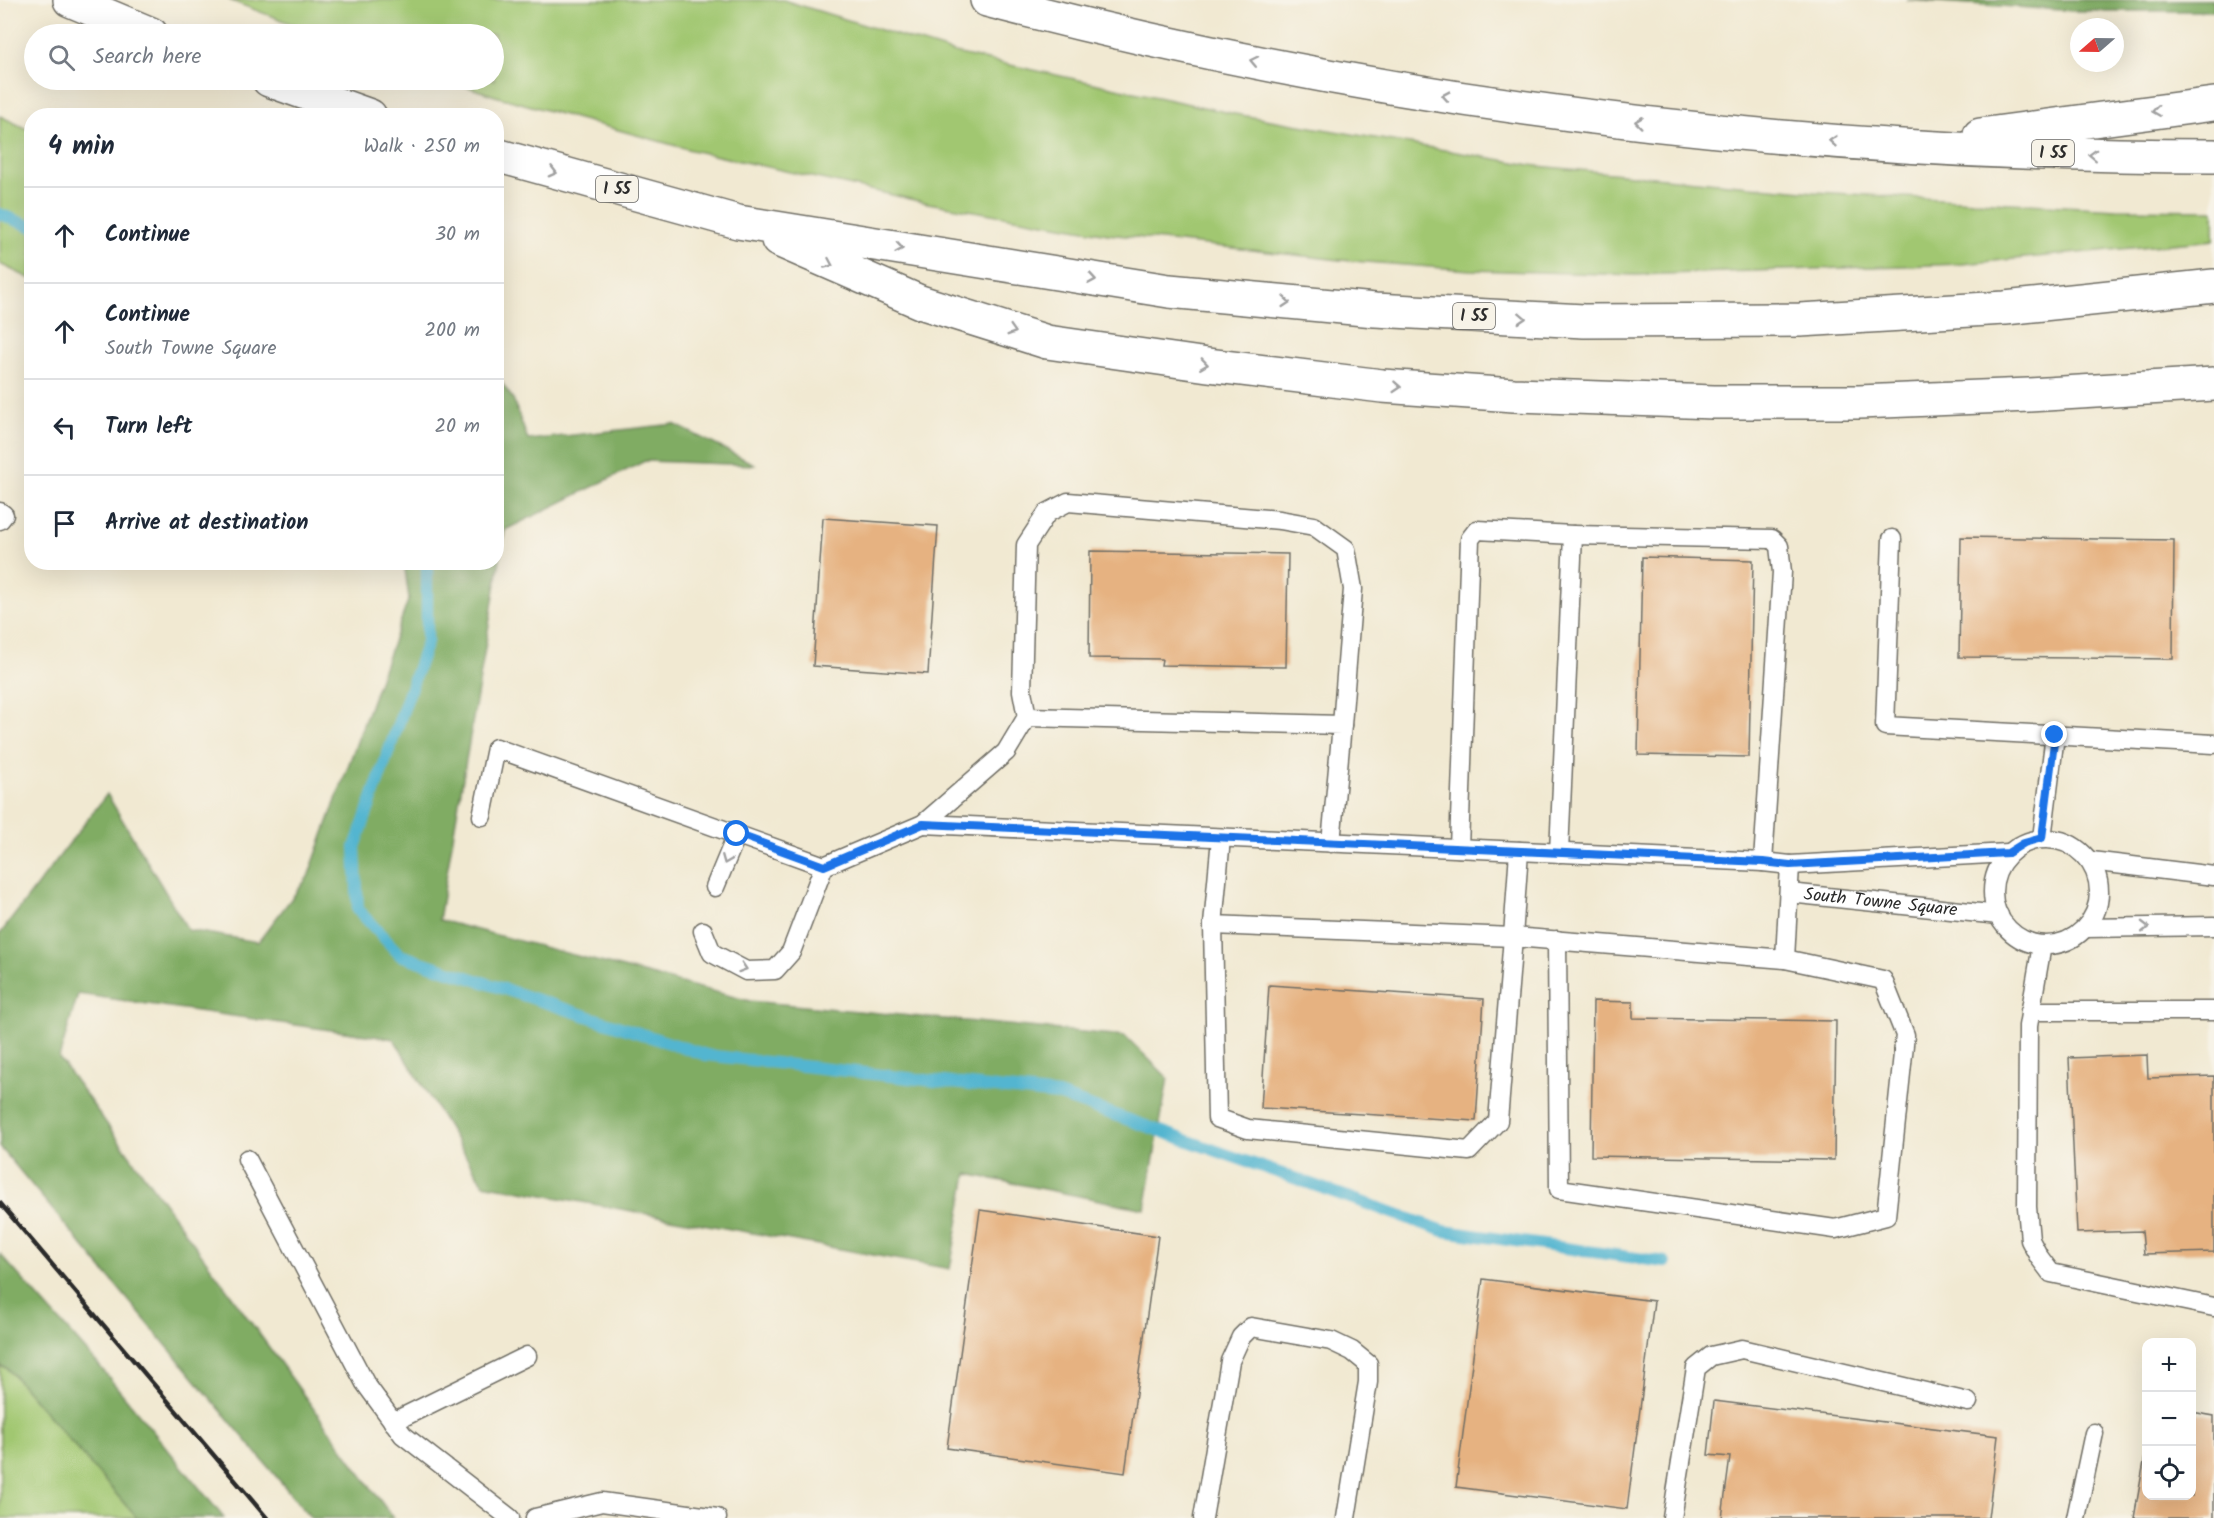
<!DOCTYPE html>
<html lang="en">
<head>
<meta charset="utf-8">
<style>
	:root { --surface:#fff; --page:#f2f2f3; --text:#1f2937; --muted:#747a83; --line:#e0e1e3 }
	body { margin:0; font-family:Kalam,sans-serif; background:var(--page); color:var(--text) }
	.controls { position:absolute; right:18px; bottom:18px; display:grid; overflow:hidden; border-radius:12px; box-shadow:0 6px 24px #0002 }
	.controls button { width:54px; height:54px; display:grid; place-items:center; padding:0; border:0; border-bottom:2px solid var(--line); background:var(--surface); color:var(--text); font:30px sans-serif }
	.compass { position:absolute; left:2070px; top:18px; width:54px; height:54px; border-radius:50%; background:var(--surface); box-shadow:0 6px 24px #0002; rotate:250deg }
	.stop { position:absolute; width:18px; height:18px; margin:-14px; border:4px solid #1a73e8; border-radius:50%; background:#fff }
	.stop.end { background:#1a73e8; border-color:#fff; box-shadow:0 2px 6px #0008 }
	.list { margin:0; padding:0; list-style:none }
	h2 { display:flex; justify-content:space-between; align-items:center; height:78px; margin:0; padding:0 24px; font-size:26px }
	h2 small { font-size:20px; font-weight:400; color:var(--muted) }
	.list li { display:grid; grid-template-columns:39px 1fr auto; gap:18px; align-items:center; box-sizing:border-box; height:96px; padding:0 24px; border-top:2px solid var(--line) }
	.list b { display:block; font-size:22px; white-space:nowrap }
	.list p { margin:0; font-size:20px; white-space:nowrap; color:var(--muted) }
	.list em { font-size:20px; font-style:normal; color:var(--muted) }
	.icon { flex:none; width:33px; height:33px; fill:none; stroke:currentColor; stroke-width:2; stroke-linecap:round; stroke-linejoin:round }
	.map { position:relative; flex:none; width:2214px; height:1518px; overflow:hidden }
	.search { position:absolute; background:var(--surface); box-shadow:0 6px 24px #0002; left:24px; top:24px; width:480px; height:66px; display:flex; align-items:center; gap:15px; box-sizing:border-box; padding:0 21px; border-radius:33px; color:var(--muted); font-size:22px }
	.panel { position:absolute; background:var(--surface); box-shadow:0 6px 24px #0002; left:24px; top:108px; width:480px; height:462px; border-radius:24px }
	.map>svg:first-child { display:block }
</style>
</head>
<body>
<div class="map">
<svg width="2214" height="1518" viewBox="0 0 2214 1518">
	<rect width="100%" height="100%" fill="#f7f3e8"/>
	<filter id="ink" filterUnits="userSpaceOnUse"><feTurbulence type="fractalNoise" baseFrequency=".0167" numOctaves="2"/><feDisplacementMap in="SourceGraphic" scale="12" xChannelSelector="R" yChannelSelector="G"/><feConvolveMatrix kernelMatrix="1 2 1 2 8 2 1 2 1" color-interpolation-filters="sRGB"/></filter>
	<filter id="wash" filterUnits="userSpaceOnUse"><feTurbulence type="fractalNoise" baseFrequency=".008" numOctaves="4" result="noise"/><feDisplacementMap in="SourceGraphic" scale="24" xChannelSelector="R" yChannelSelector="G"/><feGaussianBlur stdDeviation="1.35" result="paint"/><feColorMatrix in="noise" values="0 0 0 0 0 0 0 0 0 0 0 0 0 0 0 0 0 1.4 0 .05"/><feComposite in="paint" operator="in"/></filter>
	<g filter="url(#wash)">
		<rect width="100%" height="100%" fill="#f1e9d2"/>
		<!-- green -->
		<path fill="#a1c771" stroke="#66794e" stroke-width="1.5" d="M229,0H783L955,53L1235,114L1537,166L1814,192L2116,209L2214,210V240L1962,264L1637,275L1470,270L1340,260L1108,234L928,203L691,150L495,96L447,80H494V34H318Z
			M0,116L31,131V279L0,264Z
			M0,1367L7,1368L137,1518H0Z"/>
		<!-- forest -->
		<path fill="#80ac63" stroke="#566c47" stroke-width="1.5" d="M1907,0H2214V11H2076Z
			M497,376L513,399L528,440L674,424L756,465L645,461L505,530L439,920L750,1001L1125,1036L1168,1078L1145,1209L967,1174L950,1269L483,1184L394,1039L78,994L59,1058L393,1518H311L0,1147V934L107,794L188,930L258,942L308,877L409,598L404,563L496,562Z
			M0,1254L97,1363L224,1518H137L7,1368L0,1366Z"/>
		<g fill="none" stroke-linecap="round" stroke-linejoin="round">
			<!-- stream -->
			<path stroke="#52b5d0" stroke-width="12" d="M0,214L32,227
				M427,562V642L355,847L358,910L400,955L706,1055L1058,1095L1444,1231L1665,1262"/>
		</g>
		<g id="blocks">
			<!-- building -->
			<path fill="#e6b281" d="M823,518L938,526L928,674L813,666Z
				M1961,537L2174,540L2173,659L1959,657Z
				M1090,551L1288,554L1286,667L1161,665L1162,659L1089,658Z
				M1642,557L1753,560L1749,757L1638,755Z
				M1269,985L1484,999L1476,1121L1261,1108Z
				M1593,1001L1633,1002V1018L1836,1021L1834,1160L1591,1156Z
				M2147,1055L2148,1078L2214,1076V1252L2144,1254L2142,1231L2077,1233L2069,1058Z
				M980,1210L1158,1236L1125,1473L947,1448Z
				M1483,1279L1654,1301L1627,1509L1456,1487Z
				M1714,1401L1998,1436L1988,1518H1722L1730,1457L1708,1455Z
				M2192,1412L2214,1416V1518H2134L2145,1456L2146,1496H2192Z"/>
		</g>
	</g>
	<g filter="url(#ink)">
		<use href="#blocks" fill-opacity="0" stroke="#706e65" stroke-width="1.5"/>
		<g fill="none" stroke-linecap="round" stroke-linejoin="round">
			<!-- service casing -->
			<g stroke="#706e65" stroke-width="21">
				<g id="service">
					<path d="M0,512L4,515L0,520"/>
					<path d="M1892,539L1885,726L2214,744"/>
					<path d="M1027,717L1022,691L1026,545L1047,513L1068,502L1280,520L1314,526L1346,549L1353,589L1342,725"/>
					<path d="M482,816L496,748L824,866L923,824L1006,752L1027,717L1342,725L1331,843"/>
					<path d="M923,824L1763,862L1790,865L2008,853"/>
					<path d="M1221,838L1213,925L1513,937L1519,851"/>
					<path d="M2042,838L2055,735"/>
					<circle cx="2046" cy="892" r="53"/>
					<path d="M1459,848L1470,539L1477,530L1573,535"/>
					<path d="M1559,853L1573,535L1772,539L1779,546L1782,572L1763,862"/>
					<path d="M2091,861L2214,876"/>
					<path d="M715,887L737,834"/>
					<path id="s1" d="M1789,893L1999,915"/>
					<path d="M1213,925L1217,1118L1248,1129L1469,1151L1498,1121L1513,937L1785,959L1790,865"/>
					<path d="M2086,928L2214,926"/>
					<path d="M703,931L712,953L746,971L775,970L791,952L824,866"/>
					<path d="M1557,940L1559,1189L1835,1229L1886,1216L1905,1035L1883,980L1785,959"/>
					<path d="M2042,945L2028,1026L2027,1207L2030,1240L2039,1257L2051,1273L2214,1307"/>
					<path d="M2030,1011H2214"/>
					<path d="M247,1159L365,1383L403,1435L510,1518"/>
					<path d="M393,1422L527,1356"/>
					<path d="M535,1518L602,1502L717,1518"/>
					<path d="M1203,1518L1230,1361L1241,1337L1251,1327L1331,1341L1352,1351L1368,1364V1382L1346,1518"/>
					<path d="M1672,1518L1696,1368L1711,1356L1742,1349L1968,1402"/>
					<path d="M2076,1518L2094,1433"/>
				</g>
			</g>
			<!-- motorway casing -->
			<g stroke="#706e65" stroke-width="36">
				<path id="motorway" d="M70,0L151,34
					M987,0C1386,105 1801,155 2214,156
					M269,80L370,116
					M1980,135L2214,104
					M496,155L738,222L1169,291L1375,310L1584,321L1800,320L2005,308L2214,286
					M778,240L920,302L1047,342L1208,365L1382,386L1514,395L1714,402H1859L2029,395L2214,384"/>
			</g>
			<!-- service -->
			<use href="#service" stroke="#fff" stroke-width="18"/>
			<!-- motorway -->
			<use href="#motorway" stroke="#fff" stroke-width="33"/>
			<!-- rail -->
			<path stroke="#2b2b2b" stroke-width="4.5" d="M0,1203L267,1518"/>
		</g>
		<!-- one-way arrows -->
		<defs><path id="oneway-chevron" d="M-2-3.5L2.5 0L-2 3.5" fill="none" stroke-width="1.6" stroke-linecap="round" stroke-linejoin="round" transform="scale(1.5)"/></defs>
		<g stroke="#a0a0a0">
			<use href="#oneway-chevron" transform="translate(1254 61) rotate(-168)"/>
			<use href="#oneway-chevron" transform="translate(1446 96) rotate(-170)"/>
			<use href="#oneway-chevron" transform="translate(2156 111) rotate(172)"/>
			<use href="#oneway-chevron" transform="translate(1639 122) rotate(-173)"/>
			<use href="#oneway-chevron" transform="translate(1833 141) rotate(-175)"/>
			<use href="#oneway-chevron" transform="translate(2093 155) rotate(-178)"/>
			<use href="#oneway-chevron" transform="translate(553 172) rotate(15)"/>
			<use href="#oneway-chevron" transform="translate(899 248) rotate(9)"/>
			<use href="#oneway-chevron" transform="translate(829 264) rotate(24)"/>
			<use href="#oneway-chevron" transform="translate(1092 279) rotate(9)"/>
			<use href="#oneway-chevron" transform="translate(1286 302) rotate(5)"/>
			<use href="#oneway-chevron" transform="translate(1522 318) rotate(3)"/>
			<use href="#oneway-chevron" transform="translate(1012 331) rotate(17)"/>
			<use href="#oneway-chevron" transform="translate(1204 364) rotate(8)"/>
			<use href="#oneway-chevron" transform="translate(1397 387) rotate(4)"/>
			<use href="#oneway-chevron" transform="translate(726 860) rotate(112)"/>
			<use href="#oneway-chevron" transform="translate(2145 927) rotate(-1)"/>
			<use href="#oneway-chevron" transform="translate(743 968) rotate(18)"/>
		</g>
	</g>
	<g fill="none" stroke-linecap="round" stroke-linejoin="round" filter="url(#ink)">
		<!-- route -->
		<path stroke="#1a73e8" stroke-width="8" d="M737,834L824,866L923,824L1763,862L1790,865L2008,853L2024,843L2042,838L2055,735"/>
	</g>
	<g text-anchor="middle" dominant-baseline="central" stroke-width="6" stroke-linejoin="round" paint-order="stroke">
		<!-- shield labels -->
		<g fill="#f7f3e8" stroke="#686764" stroke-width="1.5">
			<rect x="2032" y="140" width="42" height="26" rx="4.5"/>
			<rect x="596" y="176" width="42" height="26" rx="4.5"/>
			<rect x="1453" y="303" width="42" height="26" rx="4.5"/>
		</g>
		<g font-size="16" font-weight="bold" fill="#2b2b2b">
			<text x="2053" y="153">I 55</text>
			<text x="617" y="189">I 55</text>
			<text x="1474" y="316">I 55</text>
		</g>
		<!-- street labels -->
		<g font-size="18" fill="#2b2b2b" stroke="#f7f3e8">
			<text stroke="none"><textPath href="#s1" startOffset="92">South Towne Square</textPath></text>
		</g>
	</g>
</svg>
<div class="controls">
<button>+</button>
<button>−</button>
<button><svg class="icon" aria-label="locate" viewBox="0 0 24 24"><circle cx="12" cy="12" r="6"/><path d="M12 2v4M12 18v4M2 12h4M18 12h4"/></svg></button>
</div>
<svg class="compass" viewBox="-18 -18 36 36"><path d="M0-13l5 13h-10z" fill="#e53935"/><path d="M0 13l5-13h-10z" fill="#747a83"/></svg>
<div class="stop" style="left:737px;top:834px"></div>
<div class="stop end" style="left:2055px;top:735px"></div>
<div class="search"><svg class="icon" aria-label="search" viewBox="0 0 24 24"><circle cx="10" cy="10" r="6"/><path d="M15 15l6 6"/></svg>Search here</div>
<section class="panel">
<h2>4 min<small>Walk · 250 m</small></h2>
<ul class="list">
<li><svg class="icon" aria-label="ahead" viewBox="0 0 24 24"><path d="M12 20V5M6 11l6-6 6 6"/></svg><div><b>Continue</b></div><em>30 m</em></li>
<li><svg class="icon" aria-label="ahead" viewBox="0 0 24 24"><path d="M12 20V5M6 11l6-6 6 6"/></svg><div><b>Continue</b><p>South Towne Square</p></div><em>200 m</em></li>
<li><svg class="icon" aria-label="left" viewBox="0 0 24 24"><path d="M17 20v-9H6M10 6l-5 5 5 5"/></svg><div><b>Turn left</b></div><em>20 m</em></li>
<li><svg class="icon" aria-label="arrive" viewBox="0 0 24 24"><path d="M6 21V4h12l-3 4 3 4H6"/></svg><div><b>Arrive at destination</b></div></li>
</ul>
</section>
</div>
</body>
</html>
